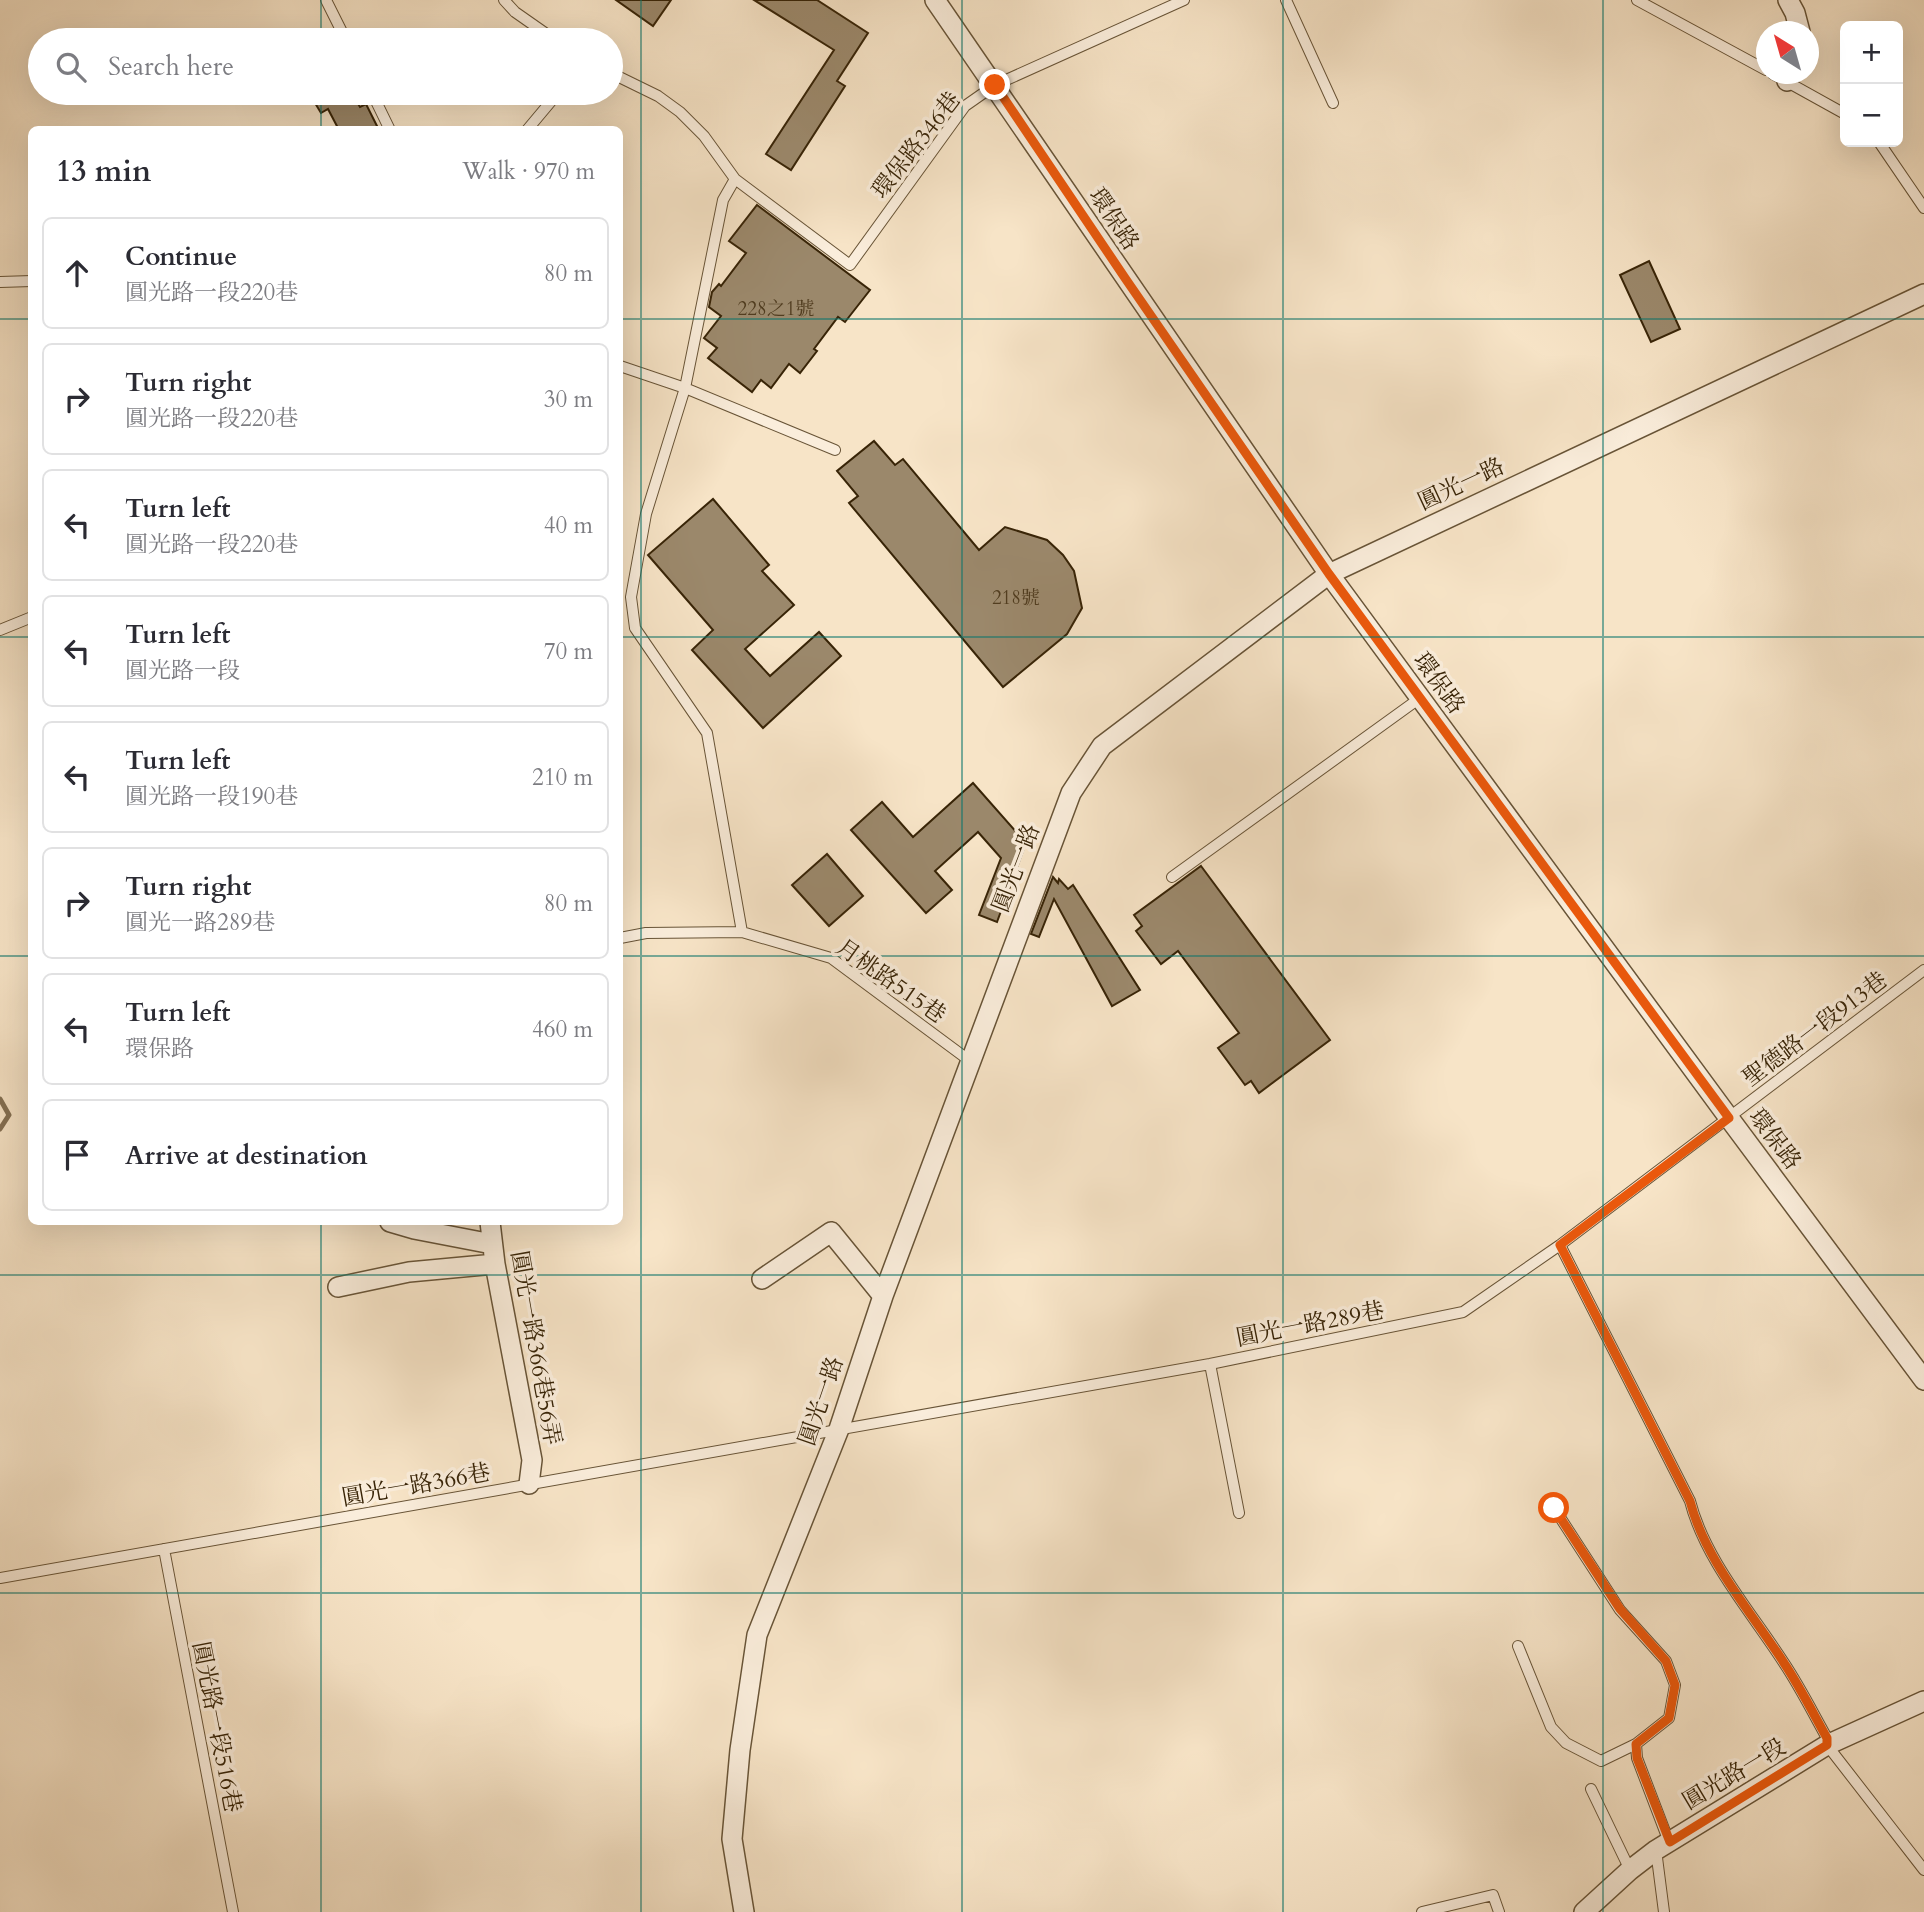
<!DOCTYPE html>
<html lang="en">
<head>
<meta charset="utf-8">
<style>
	:root { --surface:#fff; --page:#f2f2f3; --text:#2b2b33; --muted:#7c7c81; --line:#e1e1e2 }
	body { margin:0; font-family:Cardo,"Noto Serif TC",serif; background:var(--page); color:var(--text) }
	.controls { position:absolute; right:21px; top:21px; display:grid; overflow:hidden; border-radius:10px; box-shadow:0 7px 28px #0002 }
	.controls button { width:63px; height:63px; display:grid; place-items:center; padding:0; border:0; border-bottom:2px solid var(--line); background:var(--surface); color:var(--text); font:35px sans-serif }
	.compass { position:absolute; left:1756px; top:21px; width:63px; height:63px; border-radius:50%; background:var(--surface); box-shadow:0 7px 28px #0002; rotate:323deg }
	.stop { position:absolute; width:21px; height:21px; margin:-16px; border:5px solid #ea580c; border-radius:50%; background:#fff }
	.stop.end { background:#ea580c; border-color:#fff; box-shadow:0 2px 7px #0008 }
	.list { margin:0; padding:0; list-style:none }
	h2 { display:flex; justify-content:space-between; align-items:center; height:91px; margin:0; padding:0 28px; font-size:30px }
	h2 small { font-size:23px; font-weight:400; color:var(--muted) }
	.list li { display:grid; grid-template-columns:46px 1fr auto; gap:21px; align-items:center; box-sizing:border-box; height:112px; margin:0 14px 14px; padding:0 14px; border:2px solid var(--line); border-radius:10px }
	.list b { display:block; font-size:26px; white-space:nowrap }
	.list p { margin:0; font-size:23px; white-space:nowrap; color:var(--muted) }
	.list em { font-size:23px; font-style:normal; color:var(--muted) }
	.icon { flex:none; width:38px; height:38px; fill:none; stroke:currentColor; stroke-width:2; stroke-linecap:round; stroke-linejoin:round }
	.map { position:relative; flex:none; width:1924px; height:1912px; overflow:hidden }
	.search { position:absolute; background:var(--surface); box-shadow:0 7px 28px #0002; left:28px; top:28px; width:595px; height:77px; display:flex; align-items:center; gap:18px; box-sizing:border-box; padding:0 24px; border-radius:38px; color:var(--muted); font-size:26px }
	.panel { position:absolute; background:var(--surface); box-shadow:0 7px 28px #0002; left:28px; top:126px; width:595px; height:1099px; border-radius:10px }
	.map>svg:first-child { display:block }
</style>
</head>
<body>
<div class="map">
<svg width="1924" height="1912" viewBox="0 0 1924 1912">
	<rect width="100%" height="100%" fill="#f7e4c7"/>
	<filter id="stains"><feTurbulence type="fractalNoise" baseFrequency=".00286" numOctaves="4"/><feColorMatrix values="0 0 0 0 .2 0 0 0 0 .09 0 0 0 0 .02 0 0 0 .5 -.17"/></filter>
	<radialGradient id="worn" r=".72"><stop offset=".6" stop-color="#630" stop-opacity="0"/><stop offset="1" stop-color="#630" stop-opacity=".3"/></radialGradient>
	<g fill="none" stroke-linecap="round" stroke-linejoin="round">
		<!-- stream -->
		<path stroke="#847053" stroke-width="5" d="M0,1099L9,1115L0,1129"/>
	</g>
	<!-- building -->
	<path fill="#9b886b" stroke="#382407" stroke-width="2" d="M616,0H671L653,26Z
		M754,0H817L868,33L837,81L845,86L791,170L766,154L834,50Z
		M309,93H356L353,95L360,107L366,104L379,130H339L328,109L321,113Z
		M757,205L870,290L845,322L838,317L814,349L817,351L800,373L789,364L771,388L761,380L752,392L708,358L717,348L704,338L721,316L709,307L712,292L719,284L721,286L746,253L729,241Z
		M1649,261L1680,329L1651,342L1620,275Z
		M874,441L895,465L903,459L979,550L1005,527L1047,540L1063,555L1074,571L1082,608L1067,634L1003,687L849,503L858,496L837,471Z
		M713,499L769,565L762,571L794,605L745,649L770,676L819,632L841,656L763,728L692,650L713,630L648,555Z
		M973,783L1026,843L997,922L979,915L1001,858L978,832L935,871L952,890L926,913L851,830L882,802L913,837Z
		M827,854L863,896L829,926L792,885Z
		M1201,866L1330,1040L1259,1093L1251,1081L1245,1085L1218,1048L1239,1033L1178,951L1161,964L1136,931L1142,926L1134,915Z
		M1053,877L1058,883L1059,879L1068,889L1073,885L1140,990L1112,1006L1054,899L1039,937L1031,934Z"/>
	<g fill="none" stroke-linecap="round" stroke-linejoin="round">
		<!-- service casing -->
		<g stroke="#685437" stroke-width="12">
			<path id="service" d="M326,0L346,40
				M504,0L515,12L555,40
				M1286,0L1333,103
				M1637,0L1766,70
				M611,73L658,96L680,112L704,136L735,179L850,265L965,106L995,85L1184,0
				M1773,74L1845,114
				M372,93L390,130
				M527,130L558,93
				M1879,142L1924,208
				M735,179L723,200L685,388L646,514L631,597L635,628L707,733L742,932
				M0,282L32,281
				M620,366L685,388L835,450
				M0,630L32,617
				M1172,877L1420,698
				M620,938L646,933L742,932L831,958L970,1061
				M1560,1245L1690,1501C1705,1560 1752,1613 1784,1663C1800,1687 1813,1713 1827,1738V1745L1924,1870
				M1210,1364L1239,1513
				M1554,1508L1620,1610L1666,1661L1675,1685L1669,1718L1636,1744L1637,1758L1669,1842
				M164,1549L233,1912
				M0,1578L1210,1364L1463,1312L1560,1245L1924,970
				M1518,1646L1551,1727L1566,1743L1601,1761L1636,1744
				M1591,1789L1630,1870
				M1656,1850L1664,1912
				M1422,1912L1493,1895L1499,1912"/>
		</g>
		<!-- minor casing -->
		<g stroke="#685437" stroke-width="22">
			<path id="minor" d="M935,0L1329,574L1729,1118L1924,1380
				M1788,0L1795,13L1800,32
				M1787,81L1790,74
				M390,1222L414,1229L492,1244
				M490,1222L495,1264L532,1460L529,1484
				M762,1279L831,1232L883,1296
				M338,1287L409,1272L495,1264
				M744,1912L732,1839L740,1750L757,1635L839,1429L883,1296L1071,793L1102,746L1329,574L1924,294
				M1584,1912L1630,1870L1656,1850L1827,1745L1924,1701"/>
		</g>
		<!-- service -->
		<use href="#service" stroke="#faeddb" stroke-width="10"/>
		<!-- minor -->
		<use href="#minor" stroke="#faeddb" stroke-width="19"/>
	</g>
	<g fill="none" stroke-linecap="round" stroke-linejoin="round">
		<!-- route -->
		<path stroke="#ea580c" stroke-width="9" d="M995,85L1125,278L1329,574L1729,1118L1560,1245L1690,1501C1705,1560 1752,1613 1784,1663C1800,1687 1813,1713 1827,1738V1745L1670,1842L1637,1758L1636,1744L1669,1718L1675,1685L1666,1661L1620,1609L1554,1508"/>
	</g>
	<!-- grid -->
	<path fill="none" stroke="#0f766e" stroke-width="2" stroke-opacity="0.55" d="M321,0V40M641,0V1912M962,0V1912M1283,0V1912M1603,0V1912M321,93V130M0,319H32M620,319H1924M0,637H32M620,637H1924M0,956H32M620,956H1924M321,1222V1912M0,1275H1924M0,1593H1924"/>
	<g text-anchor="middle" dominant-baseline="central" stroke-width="7" stroke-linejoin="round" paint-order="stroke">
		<!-- number labels -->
		<g font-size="19" fill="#513d20">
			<text x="776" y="309">228之1號</text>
			<text x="1016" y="598">218號</text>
		</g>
		<!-- street labels -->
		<g font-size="23" fill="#382407" stroke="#faeddb">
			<text transform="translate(916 145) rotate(-52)">環保路346巷</text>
			<text transform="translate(1114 219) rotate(56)">環保路</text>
			<text transform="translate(1461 484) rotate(-25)">圓光一路</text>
			<text transform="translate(1439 683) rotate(54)">環保路</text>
			<text transform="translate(1016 868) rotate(-69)">圓光一路</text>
			<text transform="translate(891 981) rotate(35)">月桃路515巷</text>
			<text transform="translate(1815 1029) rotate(-37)">聖德路一段913巷</text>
			<text transform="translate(1775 1139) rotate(53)">環保路</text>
			<text transform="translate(1310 1324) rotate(-11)">圓光一路289巷</text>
			<text transform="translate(536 1348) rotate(80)">圓光一路366巷56弄</text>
			<text transform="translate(821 1401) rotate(-71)">圓光一路</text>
			<text transform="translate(416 1485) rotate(-10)">圓光一路366巷</text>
			<text transform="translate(217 1727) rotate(79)">圓光路一段516巷</text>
			<text transform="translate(1734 1774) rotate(-31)">圓光路一段</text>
		</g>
	</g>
	<rect width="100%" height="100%" filter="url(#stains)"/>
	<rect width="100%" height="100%" fill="url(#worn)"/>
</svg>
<div class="controls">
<button>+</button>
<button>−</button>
</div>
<svg class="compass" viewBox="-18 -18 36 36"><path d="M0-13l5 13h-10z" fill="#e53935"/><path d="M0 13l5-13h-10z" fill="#7c7c81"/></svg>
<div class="stop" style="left:1554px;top:1508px"></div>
<div class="stop end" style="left:995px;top:85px"></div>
<div class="search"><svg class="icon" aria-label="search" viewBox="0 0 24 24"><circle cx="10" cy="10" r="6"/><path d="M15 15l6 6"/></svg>Search here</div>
<section class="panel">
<h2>13 min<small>Walk · 970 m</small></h2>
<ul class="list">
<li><svg class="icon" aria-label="ahead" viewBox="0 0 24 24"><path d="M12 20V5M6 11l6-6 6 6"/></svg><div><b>Continue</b><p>圓光路一段220巷</p></div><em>80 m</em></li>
<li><svg class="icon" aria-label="right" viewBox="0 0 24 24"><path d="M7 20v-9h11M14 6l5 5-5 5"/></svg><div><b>Turn right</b><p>圓光路一段220巷</p></div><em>30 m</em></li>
<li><svg class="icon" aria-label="left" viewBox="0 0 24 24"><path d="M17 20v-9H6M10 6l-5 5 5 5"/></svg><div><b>Turn left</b><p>圓光路一段220巷</p></div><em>40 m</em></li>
<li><svg class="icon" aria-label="left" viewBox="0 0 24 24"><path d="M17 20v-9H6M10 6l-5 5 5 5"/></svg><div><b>Turn left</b><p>圓光路一段</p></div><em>70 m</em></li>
<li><svg class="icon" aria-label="left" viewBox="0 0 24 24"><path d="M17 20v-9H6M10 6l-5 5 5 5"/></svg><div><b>Turn left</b><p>圓光路一段190巷</p></div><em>210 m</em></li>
<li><svg class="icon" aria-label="right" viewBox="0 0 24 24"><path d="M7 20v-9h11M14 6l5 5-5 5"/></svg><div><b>Turn right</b><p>圓光一路289巷</p></div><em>80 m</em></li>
<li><svg class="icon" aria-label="left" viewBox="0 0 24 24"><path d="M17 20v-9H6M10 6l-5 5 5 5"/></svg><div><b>Turn left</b><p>環保路</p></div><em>460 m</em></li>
<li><svg class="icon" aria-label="arrive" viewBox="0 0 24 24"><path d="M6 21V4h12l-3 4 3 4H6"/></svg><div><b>Arrive at destination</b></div></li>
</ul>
</section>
</div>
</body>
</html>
